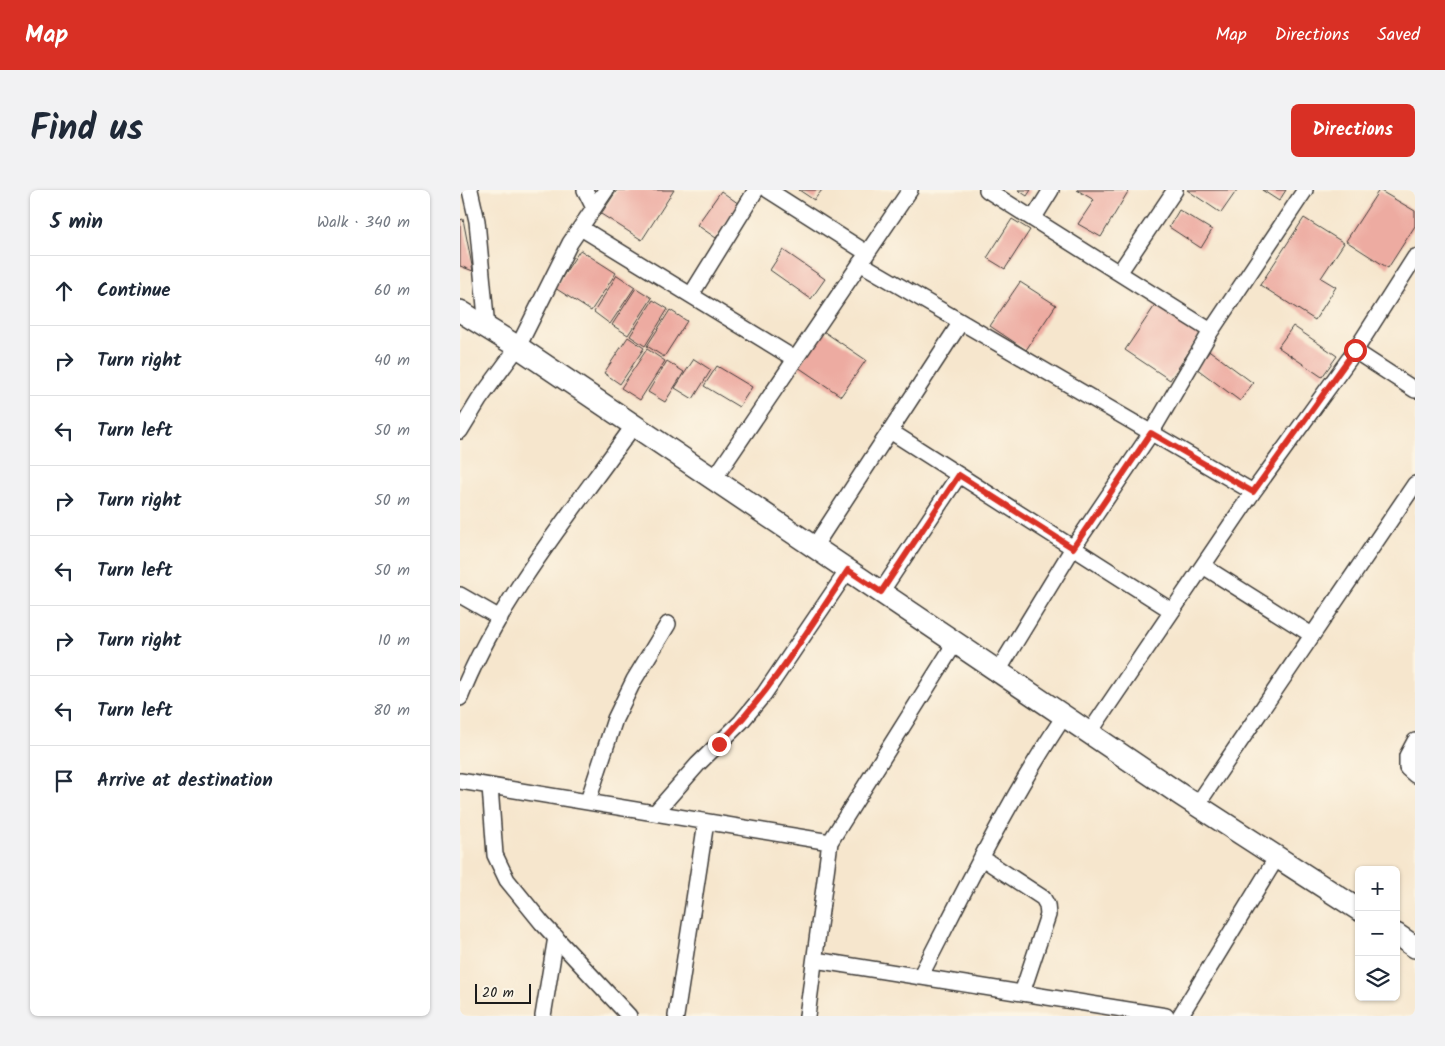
<!DOCTYPE html>
<html lang="en">
<head>
<meta charset="utf-8">
<style>
	:root { --surface:#fff; --page:#f2f2f3; --text:#1f2937; --muted:#747a83; --line:#e0e1e3; --accent:#d93025 }
	body { margin:0; font-family:Kalam,sans-serif; background:var(--page); color:var(--text) }
	.controls { position:absolute; right:15px; bottom:15px; display:grid; overflow:hidden; border-radius:8px; box-shadow:0 1px 4px #0004 }
	.controls button { width:45px; height:45px; display:grid; place-items:center; padding:0; border:0; border-bottom:1px solid var(--line); background:var(--surface); color:var(--text); font:25px sans-serif }
	.scale { position:absolute; left:15px; bottom:12px; width:56px; box-sizing:border-box; padding-left:5px; border:2px solid #1c1c1c; border-top:0; font-size:14px; line-height:18px; white-space:nowrap; color:#1c1c1c; -webkit-text-stroke:4px #fcf5e5; paint-order:stroke }
	.stop { position:absolute; width:15px; height:15px; margin:-11px; border:4px solid #d93025; border-radius:50%; background:#fff }
	.stop.end { background:#d93025; border-color:#fff; box-shadow:0 1px 5px #0008 }
	.list { margin:0; padding:0; list-style:none }
	h2 { display:flex; justify-content:space-between; align-items:center; height:65px; margin:0; padding:0 20px; font-size:21px }
	h2 small { font-size:16px; font-weight:400; color:var(--muted) }
	.list li { display:grid; grid-template-columns:32px 1fr auto; gap:15px; align-items:center; box-sizing:border-box; height:70px; padding:0 20px; border-top:1px solid var(--line) }
	.list b { display:block; font-size:19px; white-space:nowrap }
	.list em { font-size:16px; font-style:normal; color:var(--muted) }
	.icon { flex:none; width:28px; height:28px; fill:none; stroke:currentColor; stroke-width:2; stroke-linecap:round; stroke-linejoin:round }
	.map { position:relative; flex:none; width:955px; height:826px; overflow:hidden; border-radius:8px }
	header { display:flex; align-items:center; gap:30px; box-sizing:border-box; height:70px; padding:0 25px; background:var(--accent); color:#fff }
	header strong { font-size:24px }
	nav { display:flex; gap:28px; margin-inline-start:auto; font-size:18px }
	.intro { display:flex; align-items:center; justify-content:space-between; box-sizing:border-box; height:120px; padding:0 30px }
	h1 { margin:0; font-size:35px }
	.button { padding:12px 22px; border-radius:8px; background:var(--accent); color:#fff; font-size:18px; font-weight:700 }
	main { display:flex; gap:30px; padding:0 30px }
	aside { flex:1; background:var(--surface); border-radius:8px; box-shadow:0 1px 4px #0004 }
	.map>svg:first-child { display:block }
</style>
</head>
<body>
<header>
<strong>Map</strong>
<nav><a>Map</a><a>Directions</a><a>Saved</a></nav>
</header>
<div class="intro"><h1>Find us</h1><a class="button">Directions</a></div>
<main>
<aside>
<h2>5 min<small>Walk · 340 m</small></h2>
<ul class="list">
<li><svg class="icon" aria-label="ahead" viewBox="0 0 24 24"><path d="M12 20V5M6 11l6-6 6 6"/></svg><div><b>Continue</b></div><em>60 m</em></li>
<li><svg class="icon" aria-label="right" viewBox="0 0 24 24"><path d="M7 20v-9h11M14 6l5 5-5 5"/></svg><div><b>Turn right</b></div><em>40 m</em></li>
<li><svg class="icon" aria-label="left" viewBox="0 0 24 24"><path d="M17 20v-9H6M10 6l-5 5 5 5"/></svg><div><b>Turn left</b></div><em>50 m</em></li>
<li><svg class="icon" aria-label="right" viewBox="0 0 24 24"><path d="M7 20v-9h11M14 6l5 5-5 5"/></svg><div><b>Turn right</b></div><em>50 m</em></li>
<li><svg class="icon" aria-label="left" viewBox="0 0 24 24"><path d="M17 20v-9H6M10 6l-5 5 5 5"/></svg><div><b>Turn left</b></div><em>50 m</em></li>
<li><svg class="icon" aria-label="right" viewBox="0 0 24 24"><path d="M7 20v-9h11M14 6l5 5-5 5"/></svg><div><b>Turn right</b></div><em>10 m</em></li>
<li><svg class="icon" aria-label="left" viewBox="0 0 24 24"><path d="M17 20v-9H6M10 6l-5 5 5 5"/></svg><div><b>Turn left</b></div><em>80 m</em></li>
<li><svg class="icon" aria-label="arrive" viewBox="0 0 24 24"><path d="M6 21V4h12l-3 4 3 4H6"/></svg><div><b>Arrive at destination</b></div></li>
</ul>
</aside>
<div class="map">
<svg width="955" height="826" viewBox="0 0 955 826">
	<rect width="100%" height="100%" fill="#fcf5e5"/>
	<filter id="ink" filterUnits="userSpaceOnUse"><feTurbulence type="fractalNoise" baseFrequency=".02" numOctaves="2"/><feDisplacementMap in="SourceGraphic" scale="10" xChannelSelector="R" yChannelSelector="G"/><feConvolveMatrix kernelMatrix="1 2 1 2 8 2 1 2 1" color-interpolation-filters="sRGB"/></filter>
	<filter id="wash" filterUnits="userSpaceOnUse"><feTurbulence type="fractalNoise" baseFrequency=".0096" numOctaves="4" result="noise"/><feDisplacementMap in="SourceGraphic" scale="20" xChannelSelector="R" yChannelSelector="G"/><feGaussianBlur stdDeviation="1.12" result="paint"/><feColorMatrix in="noise" values="0 0 0 0 0 0 0 0 0 0 0 0 0 0 0 0 0 1.4 0 .05"/><feComposite in="paint" operator="in"/></filter>
	<g filter="url(#wash)">
		<rect width="100%" height="100%" fill="#f6e6cd"/>
		<g id="blocks">
			<!-- building -->
			<path fill="#edaba1" d="M157,0H214L182,50L141,24Z
				M339,0H362L354,10Z
				M558,0H571L567,6Z
				M617,0H669L641,47L618,34L634,10Z
				M727,0H777L761,23Z
				M802,0H826L819,11Z
				M919,0L955,21V36L928,78L886,51Z
				M261,1L279,14L256,48L237,35Z
				M719,20L752,40L741,58L709,37Z
				M844,28L884,53L861,88L876,97L855,130L800,95Z
				M3,29L13,81L0,76V30Z
				M552,29L570,40L545,79L527,68Z
				M120,60L156,83L131,121L95,98Z
				M323,60L365,89L351,109L310,80Z
				M157,85L175,97L150,134L134,122Z
				M560,92L596,115L566,160L530,136Z
				M176,98L192,108L168,145L152,135Z
				M193,110L208,119L185,156L170,146Z
				M696,114L741,144L710,190L665,160Z
				M210,120L227,131L204,167L187,156Z
				M833,136L877,166L862,187L818,157Z
				M363,141L406,170L381,206L338,177Z
				M168,147L184,158L160,194L144,183Z
				M187,159L205,171L180,210L161,198Z
				M750,161L793,193L780,211L736,178Z
				M234,169L251,180L233,209L215,198Z
				M207,171L224,182L205,212L188,202Z
				M257,176L292,197L279,217L244,196Z"/>
		</g>
	</g>
	<g filter="url(#ink)">
		<use href="#blocks" fill-opacity="0" stroke="#3d3a37" stroke-width="1"/>
		<g fill="none" stroke-linecap="round" stroke-linejoin="round">
			<!-- street casing -->
			<g stroke="#3d3a37" stroke-width="18">
				<path id="street" d="M10,0L17,31L27,138
					M125,0L134,18
					M308,0L407,63
					M527,0L751,141
					M573,29L591,0
					M121,38L335,169
					M400,73L793,302
					M659,83L715,0
					M231,105L296,0
					M895,161L955,200
					M0,241L19,210L58,157L110,53L146,0
					M430,241L712,421
					M254,289L450,0
					M354,357L501,132
					M743,376L852,445
					M421,402L499,285
					M0,405L40,428
					M538,481L613,358L691,243L751,141L845,0
					M0,508C38,410 113,321 174,235
					M630,542L793,302L895,161L955,67
					M955,551L947,566V578L955,585
					M0,591L370,652
					M30,596L35,665L47,690L82,733L169,826
					M128,611L155,529L174,490L208,434
					M737,615L955,294
					M195,623L238,574L281,532L304,504L388,380
					M522,668L583,708L587,715L588,725L562,803
					M355,770L706,826
					M460,787C506,698 549,608 605,525
					M83,826L96,747
					M216,826L246,632
					M347,826L370,652L495,453
					M720,826L817,667"/>
			</g>
			<!-- secondary casing -->
			<g stroke="#3d3a37" stroke-width="24">
				<path id="secondary" d="M0,121L58,157L721,605L899,720
					M936,744L955,757"/>
			</g>
			<!-- street -->
			<use href="#street" stroke="#fff" stroke-width="15"/>
			<!-- secondary -->
			<use href="#secondary" stroke="#fff" stroke-width="21"/>
		</g>
	</g>
	<g fill="none" stroke-linecap="round" stroke-linejoin="round" filter="url(#ink)">
		<!-- route -->
		<path stroke="#d93025" stroke-width="6" d="M259,554C310,503 348,440 388,380L421,402L499,285L613,358L691,243L793,302L895,160"/>
	</g>
</svg>
<div class="controls">
<button>+</button>
<button>−</button>
<button><svg class="icon" aria-label="layers" viewBox="0 0 24 24"><path d="M12 4l9 5-9 5-9-5zM3 14l9 5 9-5"/></svg></button>
</div>
<div class="scale">20 m</div>
<div class="stop" style="left:895px;top:160px"></div>
<div class="stop end" style="left:259px;top:554px"></div>
</div>
</main>
</body>
</html>
